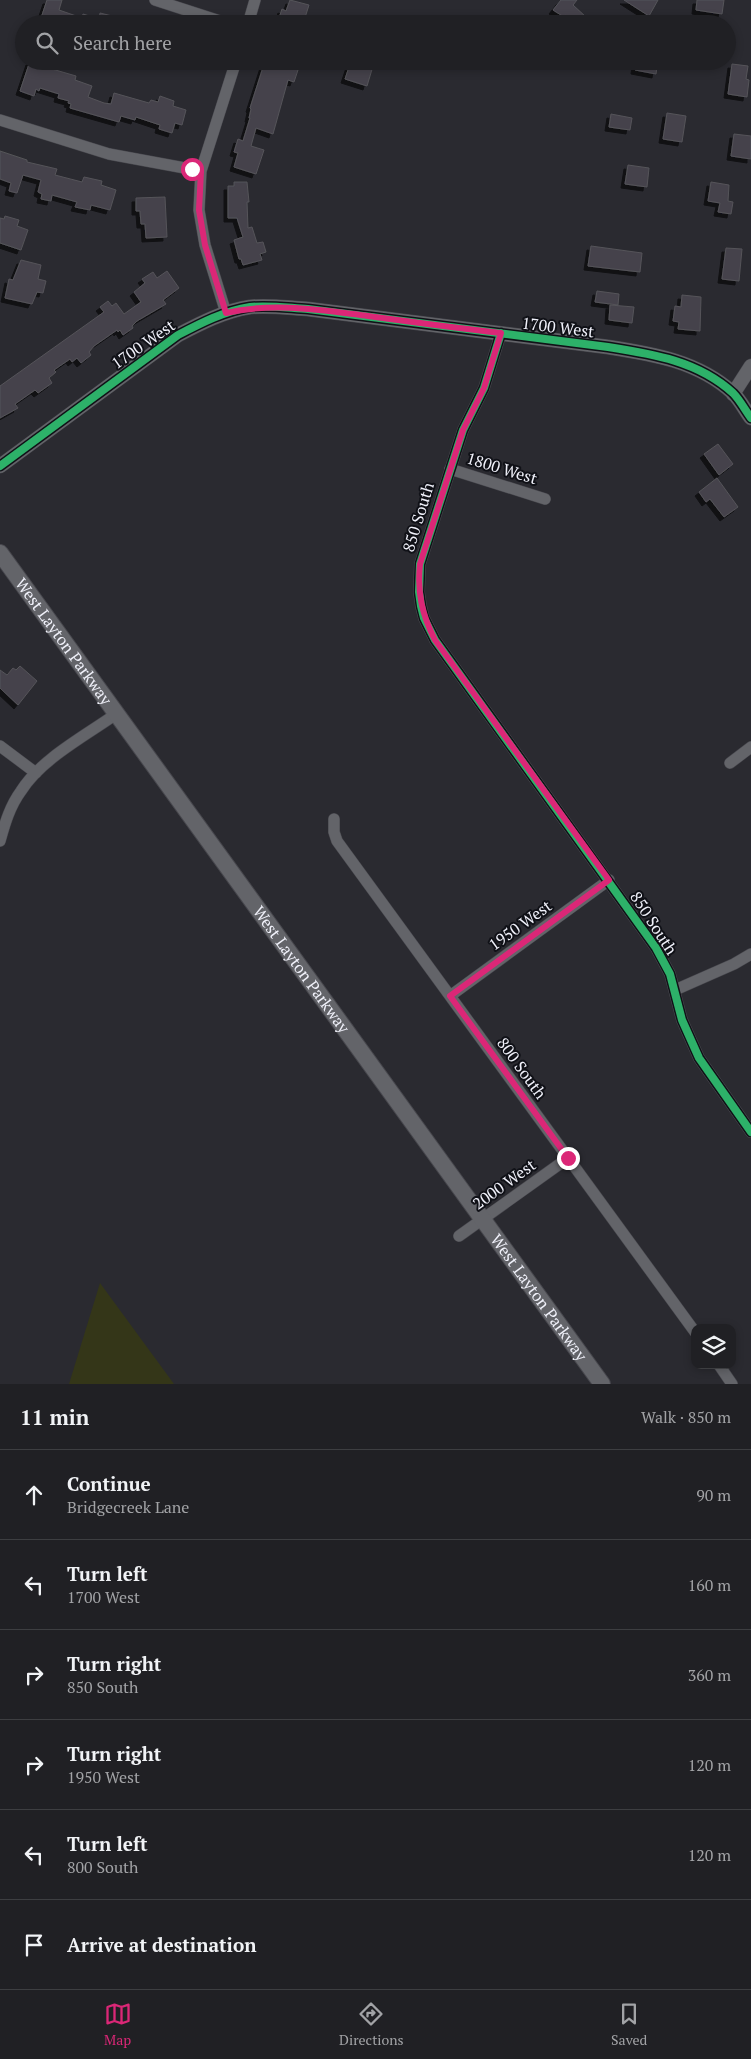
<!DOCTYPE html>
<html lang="en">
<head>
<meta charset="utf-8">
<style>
	:root { --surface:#202024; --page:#28282c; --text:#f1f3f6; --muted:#a2a3a6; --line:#3d3e41; --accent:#db2777 }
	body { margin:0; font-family:"PT Serif",serif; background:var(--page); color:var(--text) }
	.controls { position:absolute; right:15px; bottom:15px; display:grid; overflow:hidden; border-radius:10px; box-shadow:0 2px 8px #0003 }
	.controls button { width:45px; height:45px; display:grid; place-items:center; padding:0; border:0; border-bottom:1px solid var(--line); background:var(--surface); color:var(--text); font:25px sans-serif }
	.stop { position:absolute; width:15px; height:15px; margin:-11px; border:4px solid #db2777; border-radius:50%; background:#fff }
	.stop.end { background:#db2777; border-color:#fff; box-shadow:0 1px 5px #0008 }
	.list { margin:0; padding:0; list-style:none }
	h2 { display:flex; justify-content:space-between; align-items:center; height:65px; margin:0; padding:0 20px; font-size:21px }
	h2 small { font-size:16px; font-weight:400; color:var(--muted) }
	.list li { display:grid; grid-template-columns:32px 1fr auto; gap:15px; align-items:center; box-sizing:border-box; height:90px; padding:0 20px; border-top:1px solid var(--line) }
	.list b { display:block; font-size:19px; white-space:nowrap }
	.list p { margin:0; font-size:16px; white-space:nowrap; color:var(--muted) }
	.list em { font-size:16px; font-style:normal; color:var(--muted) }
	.icon { flex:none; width:28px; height:28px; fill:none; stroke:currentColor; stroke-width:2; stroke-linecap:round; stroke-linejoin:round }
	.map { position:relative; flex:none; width:751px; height:1384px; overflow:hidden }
	.search { position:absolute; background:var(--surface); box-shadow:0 2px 8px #0003; left:15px; right:15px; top:15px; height:55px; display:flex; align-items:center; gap:12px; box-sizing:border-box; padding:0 18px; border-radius:28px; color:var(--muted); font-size:19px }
	.sheet { height:605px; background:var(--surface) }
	nav { display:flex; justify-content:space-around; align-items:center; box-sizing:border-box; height:70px; border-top:1px solid var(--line); background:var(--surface); font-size:14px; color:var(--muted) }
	nav a { display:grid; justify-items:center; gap:2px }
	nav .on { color:var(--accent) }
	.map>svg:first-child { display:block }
</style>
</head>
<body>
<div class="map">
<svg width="751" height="1384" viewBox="0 0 751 1384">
	<defs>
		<filter id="shadow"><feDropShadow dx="-4" dy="4" stdDeviation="0" flood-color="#0009"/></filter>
	</defs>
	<rect width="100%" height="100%" fill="#2a2a30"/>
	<!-- green -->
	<path fill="#343618" d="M100,1283L174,1384H69Z"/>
	<!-- building -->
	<path fill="#45424c" stroke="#555459" filter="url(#shadow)" d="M47,0H62L59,10L82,18L83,14L99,19L100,13L112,16L110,24H39Z
		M290,0L309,5L303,24H277L282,9L286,11Z
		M561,0H577L573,5L586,17L581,24H576L565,15L564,17L553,10Z
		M624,0H658L649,16Z
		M697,0H724L722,14L696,10Z
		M30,61H44L54,65L52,69L76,76L75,80L92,86L88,97L104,103L111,104L114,93L149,103L151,100L158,102L160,96L174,101L173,106L186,110L182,125L175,123L172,133L159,129L160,125L136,117L135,120L121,116L119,122L70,108L71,104L68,103L69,101L58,98L59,94L40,88L39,91L36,89L34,96L20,91Z
		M265,61H291L289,67L298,70L294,82L288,80L273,134L256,128L251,146L264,150L256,174L234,167L238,153L234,152L238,139L243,141L250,118H249L251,109L250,108Z
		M351,61H360L373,66L367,86L345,79Z
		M636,61H658L656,74L635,70Z
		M732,64L748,66L746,79L749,80L747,97L728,94Z
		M667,113L686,116L682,142L663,139Z
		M611,114L632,118L630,130L609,127Z
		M734,134L751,136V159L731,156Z
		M0,151L27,160V162L57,169L55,175L82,182L84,177L102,181L101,185L116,190L110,210L91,205L90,210L75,207L77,202L52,195L51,201L41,199L42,194L38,192L41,180L23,175L17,193L9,191L11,183L0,179Z
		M628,165L649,168L647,187L625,184Z
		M234,182H247L249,202H247L248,228L252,227L257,243L263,242L266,252L260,254L262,260L243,265L241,259H239L234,240L243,237L237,218H228V186H234Z
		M711,182L729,185L728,201L733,202L731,214L718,212L720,203L708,201Z
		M165,197L167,237L146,238L145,224H141L140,211H136V198Z
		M5,216L19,220L17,226L28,230L21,250L0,243V218L4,219Z
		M591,246L642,253L640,272L588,266Z
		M726,248L742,249L739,281L722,279Z
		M21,260L41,265L38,279L46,281L43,293L37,292L32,304L5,298L9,279L13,280Z
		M167,271L179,288L163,300L166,304L137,321L132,326L133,328L123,335L120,330L118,332L117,330L94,346L89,352L91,355L81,363L77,358L72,362L70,359L54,370L56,372L49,378L52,383L38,393L35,390L15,404L18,408L0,418V386L104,312L100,307L108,301L112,306L116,303L124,314L141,302L134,292L145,283L142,279L153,272L157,278Z
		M597,291L619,294L618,305L595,302Z
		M682,295L701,297L700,331L678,329L679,322L673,321L675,306L681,307Z
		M610,305L634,307L632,323L609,320Z
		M718,444L733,464L719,475L704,454Z
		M717,478L738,507L724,517L710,499L706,502L699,492Z
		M20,666L37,681L18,705L0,688V670L7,675L13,668L16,670Z"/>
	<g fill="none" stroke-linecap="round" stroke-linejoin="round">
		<!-- minor casing -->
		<g stroke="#47474d" stroke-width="12">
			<path id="minor" d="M155,0L229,24
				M248,24L255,0
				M0,120L109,154L201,171
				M226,313L205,245L199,210L201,171L236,61
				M501,333L484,388L463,430L420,564L419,592L421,606L424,618L435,640L656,948L670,974L682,1020L699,1058L751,1132
				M450,469L545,499
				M0,746L36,773
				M730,763L751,747
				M334,819V832L337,841L695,1332
				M0,841C5,823 10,806 21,791C41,759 85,736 116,714
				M675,990L734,964L751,954
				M450,996L609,880
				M459,1236L568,1158
				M719,1365L732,1384"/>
		</g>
		<!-- tertiary casing -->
		<g stroke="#47474d" stroke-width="15">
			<path id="tertiary" d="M733,394L751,366
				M0,466L178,335C201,323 224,311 250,307C269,305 289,308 308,309L608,347C653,354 698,361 733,393C740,400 745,410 751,418"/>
		</g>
		<!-- secondary casing -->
		<g stroke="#47474d" stroke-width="18">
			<g id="secondary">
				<path id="s1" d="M0,553L602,1384"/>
			</g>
		</g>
		<!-- minor -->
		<use href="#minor" stroke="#636469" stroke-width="11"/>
		<!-- tertiary -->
		<use href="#tertiary" stroke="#636469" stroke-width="14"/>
		<!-- secondary -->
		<use href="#secondary" stroke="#636469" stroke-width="16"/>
		<!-- cycleway casing -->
		<g stroke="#101117" stroke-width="11">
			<path id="cycleway" d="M501,333L484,388L463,430L420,564L419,592L421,606L424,618L435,640L656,948L670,974L682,1020L699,1058L751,1132
				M0,466L178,335C201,323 224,311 250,307C269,305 289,308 308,309L608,347C653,354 698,361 733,393C740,400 745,410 751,418"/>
		</g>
		<!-- cycleway -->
		<use href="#cycleway" stroke="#2db169" stroke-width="8"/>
	</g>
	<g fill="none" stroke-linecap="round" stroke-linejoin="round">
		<!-- route -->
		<path stroke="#db2777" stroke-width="6" d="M192,169L201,171L199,210L205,245L226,313C274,302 320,310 368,316C412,322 457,328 501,333L484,388L463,430L420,564C417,592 422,615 435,640L609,880L450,996L568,1158"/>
	</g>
	<g text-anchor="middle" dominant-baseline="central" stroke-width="4" stroke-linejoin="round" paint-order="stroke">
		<!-- street labels -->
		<g font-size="16" fill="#f0f1fa" stroke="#101117">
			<text transform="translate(558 327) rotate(7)">1700 West</text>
			<text transform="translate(143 344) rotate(-35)">1700 West</text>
			<text transform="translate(502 468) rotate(17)">1800 West</text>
			<text transform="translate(418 517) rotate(-73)">850 South</text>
			<text stroke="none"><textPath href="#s1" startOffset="109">West Layton Parkway</textPath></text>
			<text transform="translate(654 923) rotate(57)">850 South</text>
			<text transform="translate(520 925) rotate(-36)">1950 West</text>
			<text stroke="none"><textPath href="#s1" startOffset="514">West Layton Parkway</textPath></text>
			<text transform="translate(522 1068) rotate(54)">800 South</text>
			<text transform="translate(504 1184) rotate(-36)">2000 West</text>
			<text stroke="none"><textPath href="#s1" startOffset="919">West Layton Parkway</textPath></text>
		</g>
	</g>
</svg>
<div class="controls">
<button><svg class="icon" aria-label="layers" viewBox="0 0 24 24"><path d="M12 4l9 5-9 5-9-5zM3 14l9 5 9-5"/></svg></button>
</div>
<div class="stop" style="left:192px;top:169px"></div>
<div class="stop end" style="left:568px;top:1158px"></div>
<div class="search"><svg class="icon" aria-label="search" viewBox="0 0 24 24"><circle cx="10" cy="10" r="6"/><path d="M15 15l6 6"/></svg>Search here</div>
</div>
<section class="sheet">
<h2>11 min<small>Walk · 850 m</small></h2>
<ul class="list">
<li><svg class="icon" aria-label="ahead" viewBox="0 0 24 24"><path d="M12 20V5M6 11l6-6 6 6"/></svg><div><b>Continue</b><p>Bridgecreek Lane</p></div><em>90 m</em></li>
<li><svg class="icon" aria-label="left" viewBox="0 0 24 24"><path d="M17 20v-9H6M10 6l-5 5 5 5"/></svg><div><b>Turn left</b><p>1700 West</p></div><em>160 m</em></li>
<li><svg class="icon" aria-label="right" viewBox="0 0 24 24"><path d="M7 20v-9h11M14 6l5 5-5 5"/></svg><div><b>Turn right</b><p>850 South</p></div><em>360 m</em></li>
<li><svg class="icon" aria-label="right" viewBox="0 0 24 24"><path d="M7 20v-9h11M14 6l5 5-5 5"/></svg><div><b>Turn right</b><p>1950 West</p></div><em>120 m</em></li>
<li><svg class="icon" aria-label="left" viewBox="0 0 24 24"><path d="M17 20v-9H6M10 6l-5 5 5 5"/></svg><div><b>Turn left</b><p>800 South</p></div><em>120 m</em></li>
<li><svg class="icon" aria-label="arrive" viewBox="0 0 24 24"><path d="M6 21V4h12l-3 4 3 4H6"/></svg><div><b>Arrive at destination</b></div></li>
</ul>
</section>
<nav>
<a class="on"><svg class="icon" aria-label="map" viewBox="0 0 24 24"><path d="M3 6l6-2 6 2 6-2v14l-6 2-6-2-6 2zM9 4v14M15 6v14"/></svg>Map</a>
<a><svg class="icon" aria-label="directions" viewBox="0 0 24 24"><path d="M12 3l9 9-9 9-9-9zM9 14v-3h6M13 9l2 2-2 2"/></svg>Directions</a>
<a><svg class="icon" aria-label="saved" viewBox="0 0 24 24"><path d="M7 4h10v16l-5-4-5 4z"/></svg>Saved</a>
</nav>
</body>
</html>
